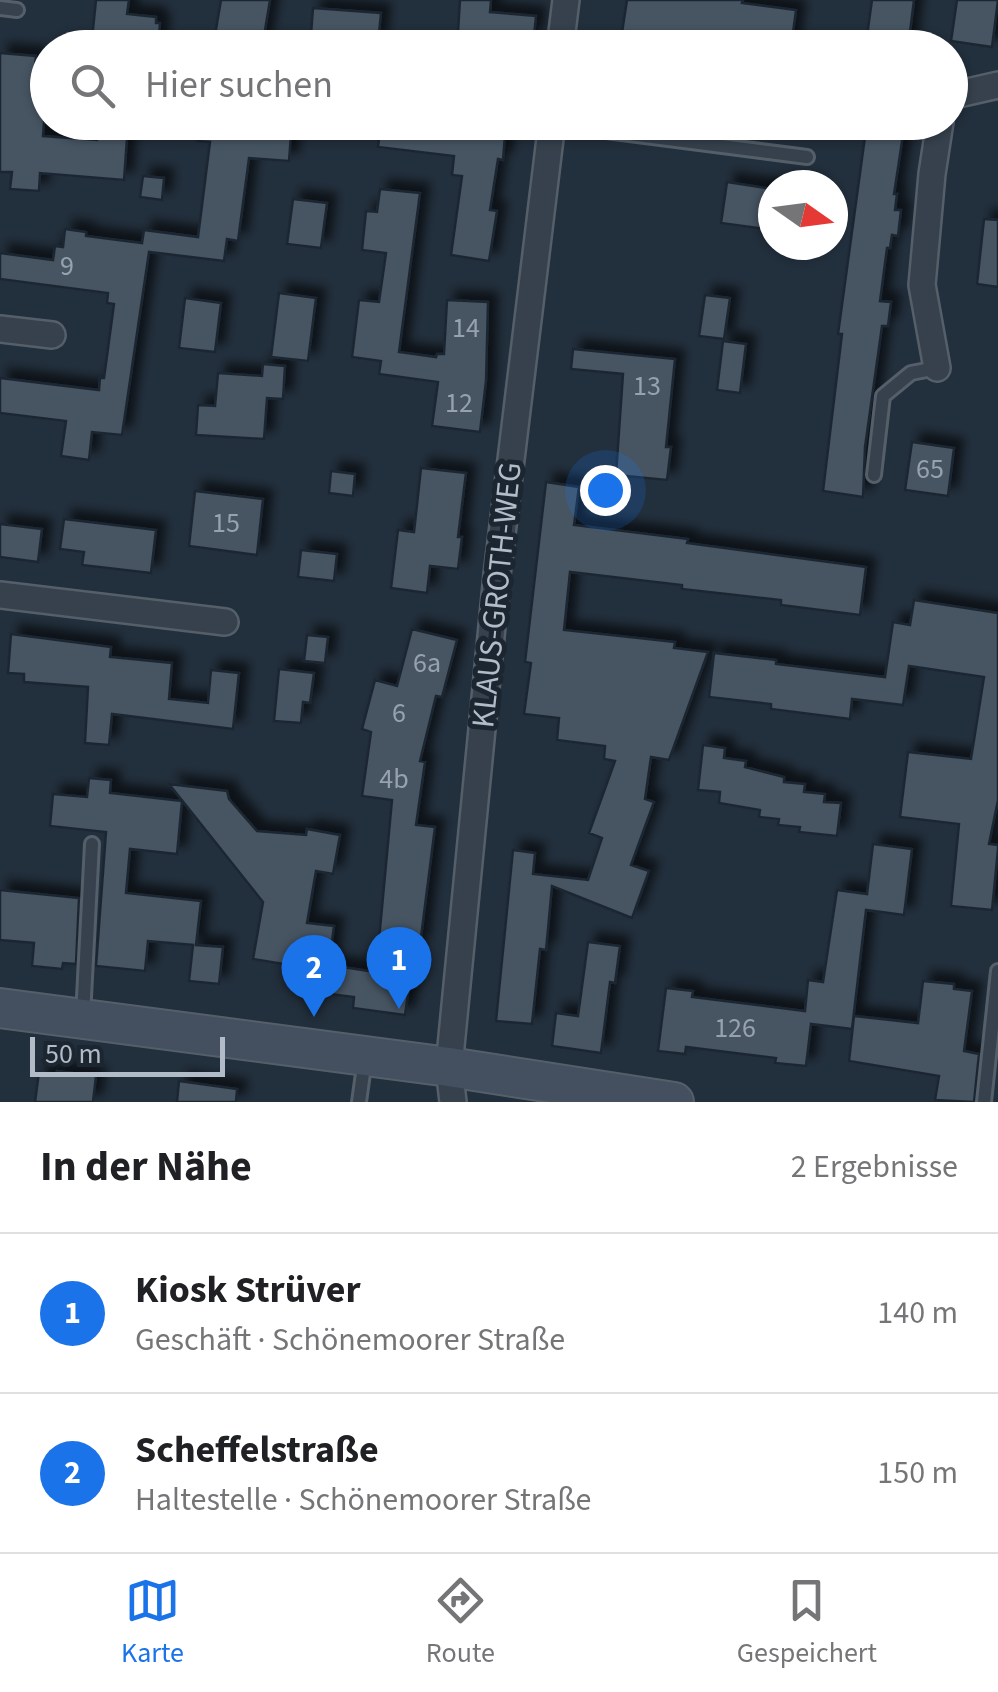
<!DOCTYPE html>
<html lang="de">
<head>
<meta charset="utf-8">
<style>
	:root { --surface:#fff; --page:#f2f2f2; --text:#202124; --muted:#757577; --line:#e0e0e0; --accent:#1a73e8 }
	body { margin:0; font-family:"Source Sans 3",sans-serif; background:var(--page); color:var(--text) }
	.compass { position:absolute; left:758px; top:170px; width:90px; height:90px; border-radius:50%; background:var(--surface); box-shadow:0 2px 8px #0004; rotate:104deg }
	.scale { position:absolute; left:30px; bottom:25px; width:195px; box-sizing:border-box; padding-left:10px; border:5px solid #b2bcc8; border-top:0; font-size:28px; line-height:35px; white-space:nowrap; color:#b2bcc8; -webkit-text-stroke:8px #1b2631; paint-order:stroke }
	.you { position:absolute; left:605px; top:490px; width:35px; height:35px; margin:-25px; border:8px solid #fff; border-radius:50%; background:#1a73e8; box-shadow:0 0 0 15px #1a73e833 }
	.badge { display:grid; place-items:center; width:65px; height:65px; border-radius:50%; background:var(--accent); color:#fff; font-size:32px; font-weight:700 }
	.pin { position:absolute; translate:-50% -82px; filter:drop-shadow(0 2px 5px #0008) }
	.pin::after { content:''; position:absolute; top:52px; width:35px; height:30px; background:inherit; clip-path:polygon(0 0,100% 0,50% 100%) }
	.list { margin:0; padding:0; list-style:none }
	h2 { display:flex; justify-content:space-between; align-items:center; height:130px; margin:0; padding:0 40px; font-size:42px }
	h2 small { font-size:32px; font-weight:400; color:var(--muted) }
	.list li { display:grid; grid-template-columns:65px 1fr auto; gap:30px; align-items:center; box-sizing:border-box; height:160px; padding:0 40px; border-top:2px solid var(--line) }
	.list b { display:block; font-size:38px; white-space:nowrap }
	.list p { margin:0; font-size:32px; white-space:nowrap; color:var(--muted) }
	.list em { font-size:32px; font-style:normal; color:var(--muted) }
	.icon { flex:none; width:55px; height:55px; fill:none; stroke:currentColor; stroke-width:2; stroke-linecap:round; stroke-linejoin:round }
	.map { position:relative; flex:none; width:998px; height:1102px; overflow:hidden }
	.search { position:absolute; background:var(--surface); box-shadow:0 2px 8px #0004; left:30px; right:30px; top:30px; height:110px; display:flex; align-items:center; gap:25px; box-sizing:border-box; padding:0 35px; border-radius:55px; color:var(--muted); font-size:38px }
	.sheet { height:450px; background:var(--surface) }
	nav { display:flex; justify-content:space-around; align-items:center; box-sizing:border-box; height:140px; border-top:2px solid var(--line); background:var(--surface); font-size:28px; color:var(--muted) }
	nav a { display:grid; justify-items:center; gap:5px }
	nav .on { color:var(--accent) }
	.map>svg:first-child { display:block }
</style>
</head>
<body>
<div class="map">
<svg width="998" height="1102" viewBox="0 0 998 1102">
	<defs>
		<filter id="shadow"><feDropShadow dx="9" dy="-9" stdDeviation="5" flood-color="#0009"/></filter>
	</defs>
	<rect width="100%" height="100%" fill="#222f3c"/>
	<!-- building -->
	<path fill="#465563" stroke="#1d2833" stroke-width="2.5" filter="url(#shadow)" d="M96,0H129L127,14L156,17V23H160L158,48H91Z
		M221,0H270L262,48L214,41Z
		M460,0H491L490,12L536,16L534,36H529L527,48H457Z
		M627,0H743L742,3L796,10L791,48H672L621,39Z
		M872,0H914L908,48H876L877,44L866,43Z
		M957,0H998L992,47L951,41Z
		M313,8L381,13L378,43L347,41V48H310Z
		M0,53L36,56L32,94L46,95L43,136L97,140L98,122L128,124L124,180L40,173L39,191L10,189L12,172H0Z
		M199,122H254L253,132L291,135L289,161L249,158L238,241L227,239L224,261L149,252L122,435L92,432L89,460L61,456L66,421L0,413V378L99,390L100,378H104L114,304L107,303L108,293L0,279V253L53,260L55,246L63,247L65,229L86,232V236L142,243L144,230L198,237L210,142L197,141Z
		M381,122H506L503,160L498,159L490,210L497,211L489,261L451,255L462,176L452,175L454,156L378,147Z
		M867,122H905L894,194H897L895,210H901L898,236L892,235L890,248H887L880,301L891,302L888,326H882L865,447L863,497L823,491L842,334H838Z
		M143,176L164,178L162,200L140,197Z
		M727,182L773,189V230L721,223Z
		M380,189L420,193L399,352L436,357L437,354H444L447,300L488,302L486,381L480,432L432,426L438,382L379,374L381,361L352,357L359,300L379,302L386,253L362,250L366,211L377,212Z
		M293,199L327,203L321,248L287,244Z
		M984,219L998,220V287L977,284Z
		M279,293L316,298L308,361L271,357Z
		M705,295L730,298L724,339L699,336Z
		M185,298L221,303L215,352L179,348Z
		M723,341L746,344L740,393L717,390Z
		M573,349L675,359L666,447H671L667,480L616,475L623,374L571,369Z
		M263,364L285,366L283,399L267,398L264,439L196,435L198,405L215,406L218,373L262,376Z
		M912,442L954,448L948,496L905,490Z
		M421,468L466,473L458,537H462L458,569L430,566L427,593L391,588L398,530L414,532Z
		M331,471L355,474L353,496L329,493Z
		M546,482L579,487L574,525L688,539L687,543L866,567L860,615L781,605V600L682,589V585L570,572L564,630L675,642L674,648L708,652L669,760L651,757L645,799L654,802L631,865L649,871L632,918L552,886L546,950L540,949L532,1024L496,1021L513,850L535,853L533,874L588,880L602,838L589,833L615,761L604,759L605,746L557,740L559,718L524,714L531,663L525,662Z
		M195,491L263,499L257,555L189,546Z
		M64,519L156,530L151,573L82,565L84,552L60,549Z
		M0,524L42,529L38,562L0,557Z
		M301,550L337,554L334,581L298,577Z
		M914,600L998,613V800L989,844L998,845V849L992,910L951,906L959,824L900,817L908,752L971,759L984,677L909,666L903,705L852,699L850,719L771,709V704L709,697L714,653L776,660V664L885,677L893,622L910,625Z
		M412,629L457,640L442,697L436,696L420,761L425,762L416,825L435,827L420,945H415L405,1015L353,1008L354,997L299,990L302,967L253,959L263,902L169,784L227,791L229,799L257,831L306,835L307,829L340,835L333,874L316,871L307,923L334,926L329,965L376,972L392,800L362,796L371,732L362,729L375,680L397,686Z
		M11,634L111,647L110,657L172,663L169,699L208,703L211,670L239,673L233,729L112,714L109,745L85,743L88,687L24,682V674L8,673Z
		M307,635L328,637L325,663L304,661Z
		M279,669L314,673L310,703L303,702L301,723L274,721Z
		M703,745L725,748L724,758L746,761L745,767L784,777V782L805,784L804,792L825,794L824,802L841,803L837,836L799,832L800,827L778,825L779,819L759,817L760,810L719,803L720,792L698,790Z
		M89,778L111,780L110,793L182,801L177,854L130,849L126,893L201,901L196,945L223,947L219,984L189,981L193,945L148,941L145,971L96,966L106,832L50,826L53,794L87,797Z
		M873,844L912,849L904,915L866,910L852,1029L811,1024L806,1066L775,1063L776,1058L686,1047L685,1054L658,1051L666,988L693,991L692,997L805,1011L808,980L823,982L837,890L867,894Z
		M0,890L79,898L76,964L63,963L62,969L32,966L34,943L0,940Z
		M588,942L620,946L615,983L610,982L601,1053L552,1046L556,1013L578,1016Z
		M923,981L954,984V989L972,991L964,1051L979,1054L974,1102L935,1100L939,1076L849,1061L854,1016L918,1023Z
		M57,1071L96,1076L93,1102H35L39,1072L56,1075Z
		M179,1081L237,1089L236,1102H177Z"/>
	<g fill="none" stroke-linecap="round" stroke-linejoin="round">
		<!-- lane casing -->
		<g stroke="#545f6a" stroke-width="18">
			<path id="lane" d="M0,8L17,10
				M552,124L807,157
				M874,475L883,396L911,373L937,368
				M83,1016L92,844
				M359,1102L365,1059
				M984,1102L998,971"/>
		</g>
		<!-- street casing -->
		<g stroke="#545f6a" stroke-width="30">
			<path id="street" d="M560,48L566,0
				M950,96L998,85
				M0,329L52,335
				M937,368L922,285L932,174L940,122
				M0,595L225,622
				M453,1102L449,1067L497,575L552,122"/>
		</g>
		<!-- secondary casing -->
		<g stroke="#545f6a" stroke-width="42">
			<path id="secondary" d="M0,1008L449,1067L674,1102"/>
		</g>
		<!-- lane -->
		<use href="#lane" stroke="#36414d" stroke-width="12"/>
		<!-- street -->
		<use href="#street" stroke="#36414d" stroke-width="25"/>
		<!-- secondary -->
		<use href="#secondary" stroke="#445060" stroke-width="38"/>
	</g>
	<g text-anchor="middle" dominant-baseline="central" stroke-width="10" stroke-linejoin="round" paint-order="stroke">
		<!-- number labels -->
		<g font-size="28" fill="#97a2af">
			<text x="67" y="266">9</text>
			<text x="466" y="328">14</text>
			<text x="647" y="386">13</text>
			<text x="459" y="403">12</text>
			<text x="930" y="469">65</text>
			<text x="226" y="523">15</text>
			<text x="427" y="663">6a</text>
			<text x="399" y="713">6</text>
			<text x="394" y="779">4b</text>
			<text x="735" y="1028">126</text>
		</g>
		<!-- street labels -->
		<g font-size="32" fill="#b2bcc8" stroke="#1b2631">
			<text transform="translate(497 595) rotate(-84)">KLAUS-GROTH-WEG</text>
		</g>
	</g>
</svg>
<svg class="compass" viewBox="-18 -18 36 36"><path d="M0-13l5 13h-10z" fill="#e53935"/><path d="M0 13l5-13h-10z" fill="#757577"/></svg>
<div class="scale">50 m</div>
<div class="you"></div>
<div class="pin badge" style="left:399px;top:1009px">1</div>
<div class="pin badge" style="left:314px;top:1017px">2</div>
<div class="search"><svg class="icon" aria-label="search" viewBox="0 0 24 24"><circle cx="10" cy="10" r="6"/><path d="M15 15l6 6"/></svg>Hier suchen</div>
</div>
<section class="sheet">
<h2>In der Nähe<small>2 Ergebnisse</small></h2>
<ul class="list">
<li><span class="badge">1</span><div><b>Kiosk Strüver</b><p>Geschäft · Schönemoorer Straße</p></div><em>140 m</em></li>
<li><span class="badge">2</span><div><b>Scheffelstraße</b><p>Haltestelle · Schönemoorer Straße</p></div><em>150 m</em></li>
</ul>
</section>
<nav>
<a class="on"><svg class="icon" aria-label="map" viewBox="0 0 24 24"><path d="M3 6l6-2 6 2 6-2v14l-6 2-6-2-6 2zM9 4v14M15 6v14"/></svg>Karte</a>
<a><svg class="icon" aria-label="directions" viewBox="0 0 24 24"><path d="M12 3l9 9-9 9-9-9zM9 14v-3h6M13 9l2 2-2 2"/></svg>Route</a>
<a><svg class="icon" aria-label="saved" viewBox="0 0 24 24"><path d="M7 4h10v16l-5-4-5 4z"/></svg>Gespeichert</a>
</nav>
</body>
</html>
